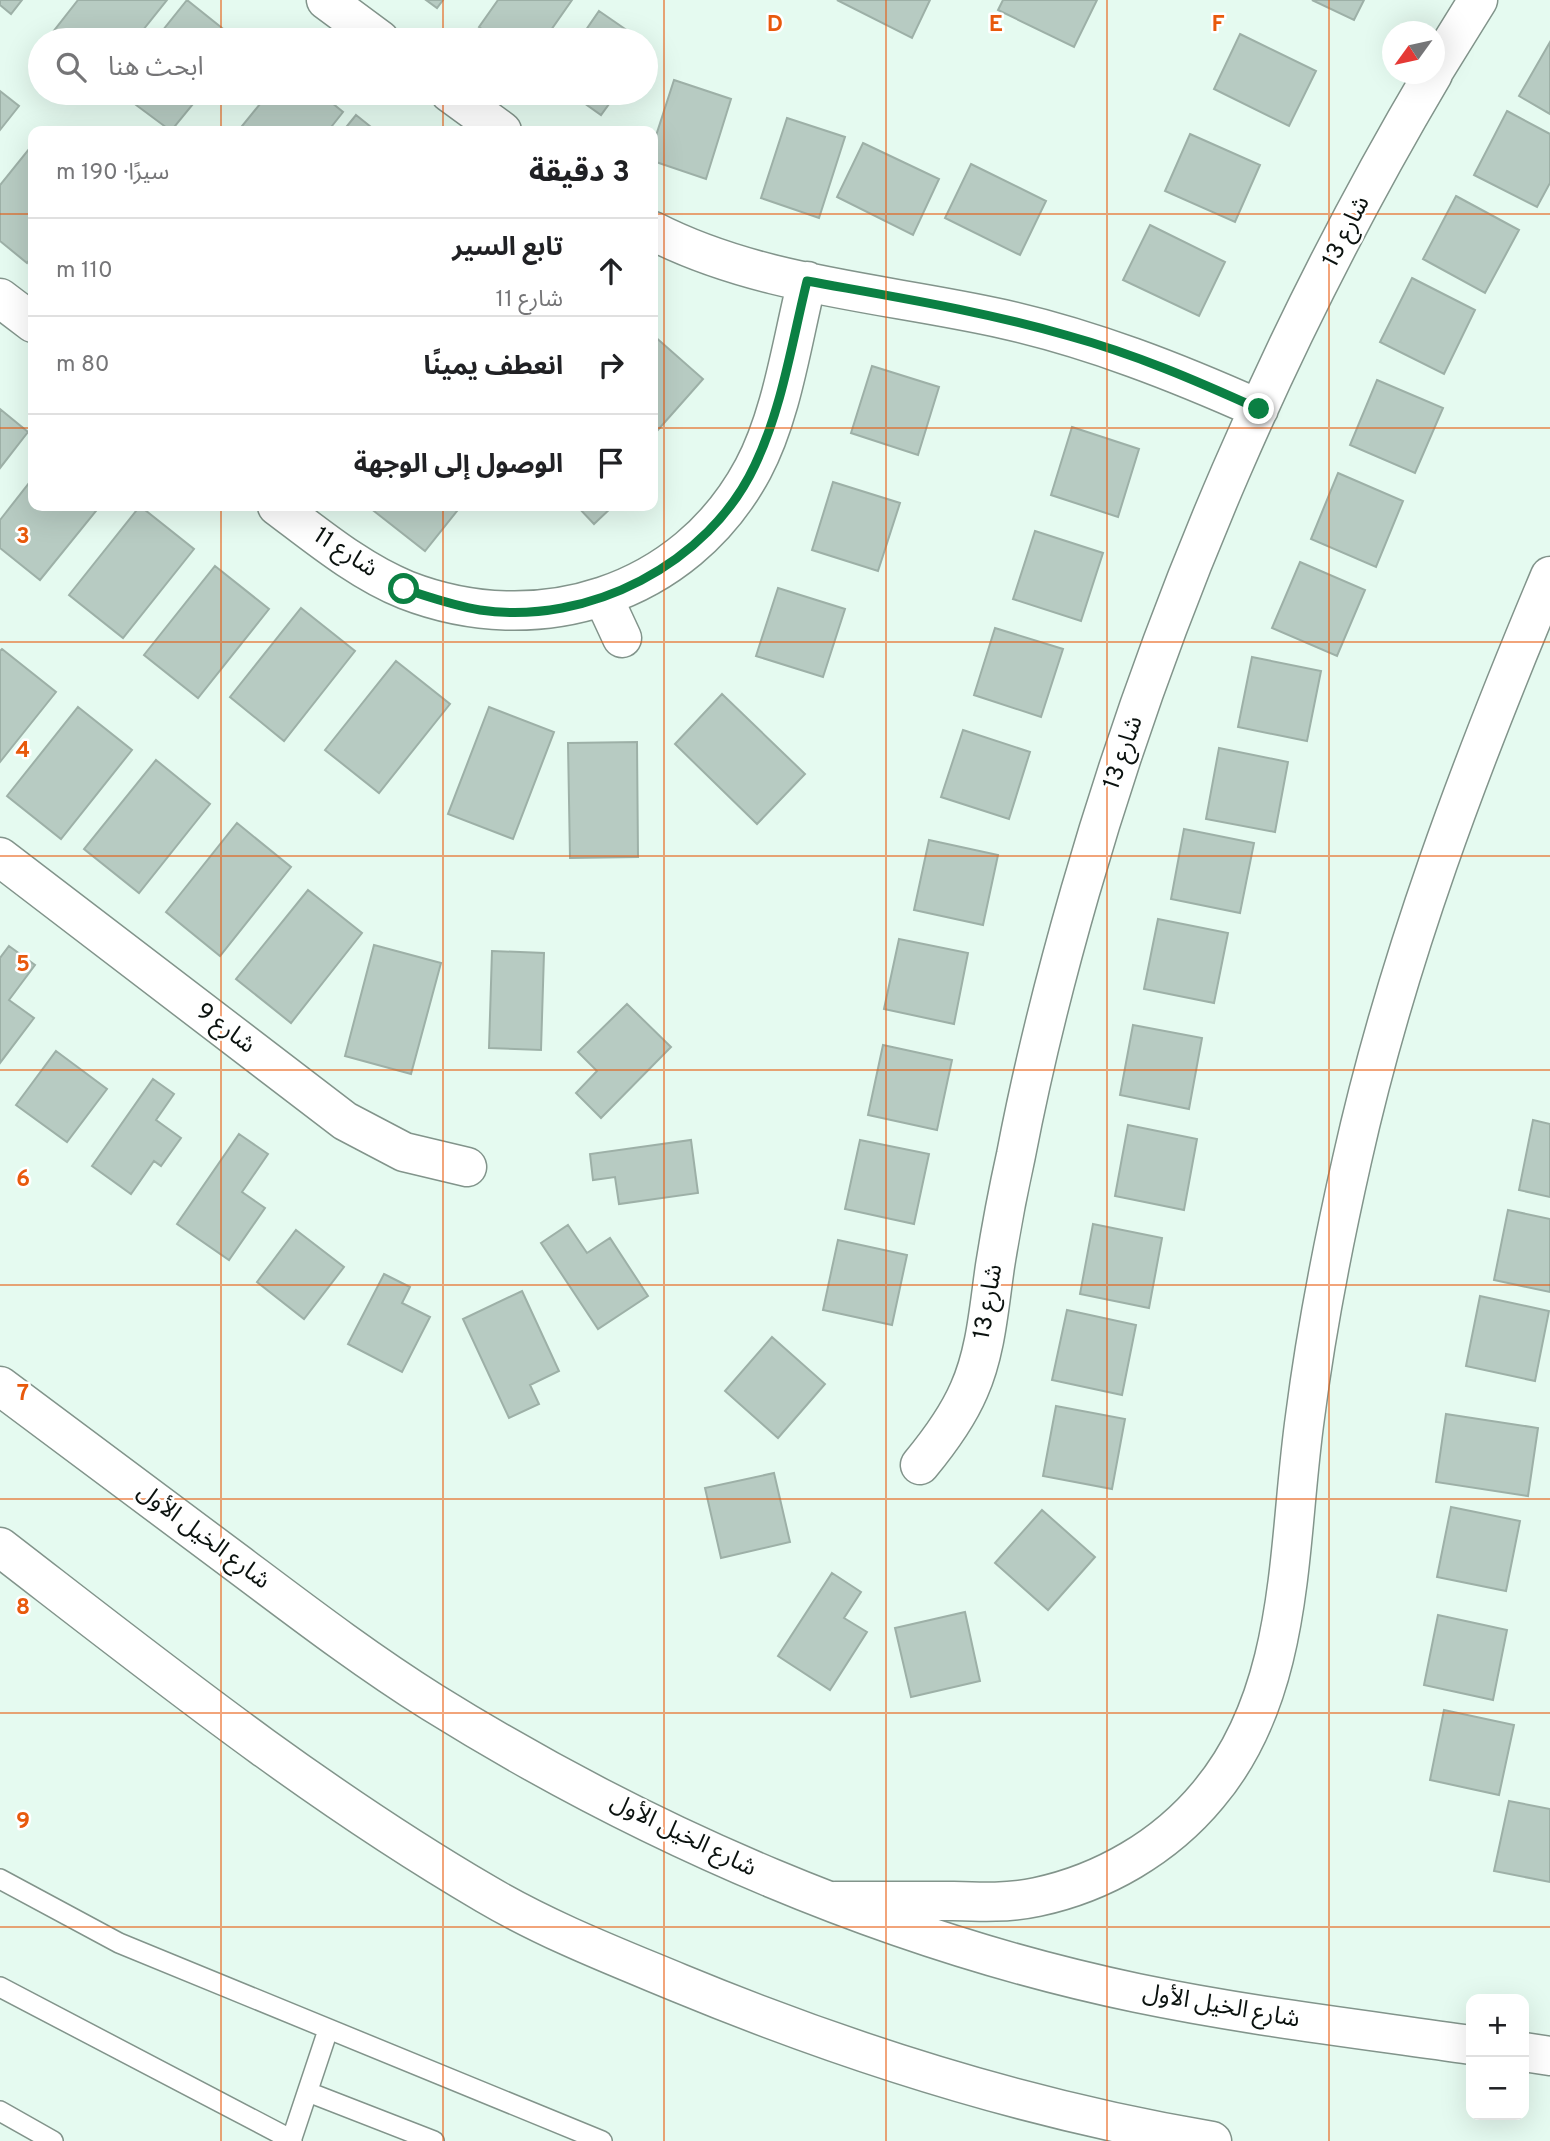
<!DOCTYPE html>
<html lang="ar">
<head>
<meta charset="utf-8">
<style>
	:root { --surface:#fff; --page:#f2f2f2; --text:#202124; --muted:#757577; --line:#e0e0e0 }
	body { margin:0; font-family:Overpass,"Noto Sans Arabic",sans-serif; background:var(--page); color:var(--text); direction:rtl }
	.controls { position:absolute; right:21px; bottom:21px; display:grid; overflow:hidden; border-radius:14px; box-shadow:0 7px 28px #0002 }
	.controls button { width:63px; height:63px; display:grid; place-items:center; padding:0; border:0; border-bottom:2px solid var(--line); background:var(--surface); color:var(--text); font:35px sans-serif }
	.compass { position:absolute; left:1382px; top:21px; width:63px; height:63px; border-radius:50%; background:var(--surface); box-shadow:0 7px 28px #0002; rotate:237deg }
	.stop { position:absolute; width:21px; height:21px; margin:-16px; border:5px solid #0b8043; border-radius:50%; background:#fff }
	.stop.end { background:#0b8043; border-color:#fff; box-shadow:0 2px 7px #0008 }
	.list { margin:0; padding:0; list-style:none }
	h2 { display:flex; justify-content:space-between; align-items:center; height:91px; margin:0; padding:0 28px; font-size:30px }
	h2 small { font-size:23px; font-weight:400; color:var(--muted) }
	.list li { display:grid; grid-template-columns:46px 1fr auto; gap:21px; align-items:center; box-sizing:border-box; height:98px; padding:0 28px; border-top:2px solid var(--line) }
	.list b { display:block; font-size:26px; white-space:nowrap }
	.list p { margin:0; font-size:23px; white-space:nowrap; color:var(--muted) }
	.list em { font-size:23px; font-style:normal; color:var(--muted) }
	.icon { flex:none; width:38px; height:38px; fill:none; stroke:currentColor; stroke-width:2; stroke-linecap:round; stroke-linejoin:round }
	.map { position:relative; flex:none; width:1550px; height:2141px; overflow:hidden; direction:ltr }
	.search { position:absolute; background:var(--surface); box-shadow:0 7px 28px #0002; left:28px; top:28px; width:630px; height:77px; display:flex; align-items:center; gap:18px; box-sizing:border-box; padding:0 24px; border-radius:38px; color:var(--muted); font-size:26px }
	.panel { position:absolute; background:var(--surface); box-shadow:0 7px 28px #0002; left:28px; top:126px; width:630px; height:385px; border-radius:14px; direction:rtl }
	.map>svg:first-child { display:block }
</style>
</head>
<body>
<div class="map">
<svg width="1550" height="2141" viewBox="0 0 1550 2141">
	<rect width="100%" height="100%" fill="#e5faf0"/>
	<!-- building -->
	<path fill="#b7cbc2" stroke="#9db0a7" stroke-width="2" d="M0,0H22L11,14L0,5Z
		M78,0H167L135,40H54L49,37Z
		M187,0L237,40H155Z
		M426,0H443L437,8Z
		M498,0H572L544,40H497L479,27Z
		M837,0H930L912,38Z
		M1003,0H1097L1074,47L998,10Z
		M1312,0H1364L1354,20Z
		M599,11L641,40H579Z
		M1240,34L1316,71L1289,126L1214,89Z
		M1550,42V114L1519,96Z
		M674,80L731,99L706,179L653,161V145Z
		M0,91L19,106L0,130Z
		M120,93H202L171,131Z
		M269,93H320L343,112L328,131H238Z
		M570,93H617L601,115Z
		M1507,111L1550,134V183L1537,207L1474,175Z
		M356,115L376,131H343Z
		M787,118L845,137L819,218L761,198Z
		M1190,134L1260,165L1235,222L1165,191Z
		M863,143L939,179L913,235L837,197Z
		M33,144V255L27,263L0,241V185Z
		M971,164L1046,201L1020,255L945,218Z
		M1456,196L1519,230L1485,293L1423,259Z
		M1150,225L1225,262L1199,316L1123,280Z
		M1412,278L1475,310L1444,374L1380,342Z
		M653,335L703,379L657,431L653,427Z
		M872,366L939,387L918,455L851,433Z
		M1377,380L1443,408L1415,473L1350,445Z
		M0,409L28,432L0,468Z
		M1072,427L1139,449L1118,517L1051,495Z
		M1338,473L1403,501L1376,567L1311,539Z
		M33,478V506H100L40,580L0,548V520Z
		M833,482L900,503L878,571L812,550Z
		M140,506L194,549L123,638L69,595Z
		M372,506H461L425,551L370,508Z
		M577,506H613L594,524Z
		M1035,531L1103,553L1081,621L1013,599Z
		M1300,562L1365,590L1337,656L1272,628Z
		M215,566L269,609L198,698L144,655Z
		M778,588L845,609L823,677L756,656Z
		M301,608L355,651L284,741L230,697Z
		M995,628L1063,649L1041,717L974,695Z
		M2,649L56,692L0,762V651Z
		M1252,657L1321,671L1307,741L1238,727Z
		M396,661L450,704L379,793L325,750Z
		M722,694L805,774L757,824L675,744Z
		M78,707L132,750L61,839L7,796Z
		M489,707L554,732L513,839L448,814Z
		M963,730L1030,752L1009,819L941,797Z
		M637,742L638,857L570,858L568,743Z
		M1219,748L1288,762L1275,832L1206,819Z
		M156,760L210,804L139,893L84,849Z
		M237,823L291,867L220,956L166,912Z
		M1184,829L1254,843L1240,913L1171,899Z
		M929,840L998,855L983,925L914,910Z
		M308,890L362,933L291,1023L236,979Z
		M1158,919L1228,933L1214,1003L1144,989Z
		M899,939L968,953L954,1024L884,1009Z
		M374,945L441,963L411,1074L345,1056Z
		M9,946L35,965L9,1000L34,1018L0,1063V958Z
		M492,951L544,953L541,1050L489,1048Z
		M627,1004L671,1047L601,1118L576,1093L597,1071L578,1052Z
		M1133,1025L1202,1038L1189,1109L1120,1095Z
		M883,1045L952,1060L937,1130L868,1115Z
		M56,1051L107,1089L67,1142L16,1105Z
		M153,1079L174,1094L156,1120L181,1138L161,1166L154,1161L131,1194L92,1166Z
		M1533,1120L1550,1124V1197L1519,1190Z
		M1128,1125L1197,1139L1184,1210L1115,1196Z
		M239,1134L268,1154L242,1192L265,1208L229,1260L177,1224Z
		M691,1140L698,1193L619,1204L615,1177L593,1180L590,1154Z
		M860,1140L929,1154L914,1224L845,1209Z
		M1508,1210L1550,1219V1292L1494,1280Z
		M1093,1224L1162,1238L1149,1308L1080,1294Z
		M568,1225L587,1253L610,1238L648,1296L598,1329L541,1243Z
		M296,1230L344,1267L304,1319L257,1282Z
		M838,1240L907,1255L892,1325L823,1310Z
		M384,1274L410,1287L402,1303L430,1317L402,1372L348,1344Z
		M522,1291L559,1371L530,1385L539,1404L509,1418L463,1319Z
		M1480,1296L1549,1311L1535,1381L1466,1366Z
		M1067,1310L1136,1325L1122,1395L1052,1380Z
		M772,1337L825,1384L778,1438L725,1391Z
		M1056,1406L1125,1419L1112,1489L1043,1476Z
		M1446,1414L1538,1428L1528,1496L1436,1482Z
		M774,1473L790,1542L721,1558L705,1488Z
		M1451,1507L1520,1521L1506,1591L1437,1577Z
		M1042,1510L1095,1557L1048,1610L995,1563Z
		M832,1573L861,1592L844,1618L867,1632L830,1690L778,1656Z
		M965,1612L980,1681L911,1697L895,1628Z
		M1438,1615L1507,1630L1493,1700L1424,1685Z
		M1444,1710L1514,1725L1499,1795L1430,1780Z
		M1509,1801L1550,1809V1882L1494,1871Z"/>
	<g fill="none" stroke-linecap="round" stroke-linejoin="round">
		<!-- service casing -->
		<g stroke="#82948b" stroke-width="22">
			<path id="service" d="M0,1879L119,1943L602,2141
				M0,1987L292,2140
				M308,2092L434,2141
				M0,2111L53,2141
				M291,2141L328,2030"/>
		</g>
		<!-- minor casing -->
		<g stroke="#82948b" stroke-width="41">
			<path id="minor" d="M326,0L380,40
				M1434,71L1478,0
				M450,93L502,131
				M653,231C760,286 887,293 1003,319C1092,339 1176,372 1259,409
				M0,298L33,323
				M277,506C317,536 359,571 406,590C537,641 685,596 753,469C782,415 792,341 807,281
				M603,597L622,638
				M0,857L345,1121L404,1152L467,1167
				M920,1465C939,1442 957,1418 969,1390C986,1352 989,1307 995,1266C1001,1228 1008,1191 1016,1155C1033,1066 1055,979 1080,892C1162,607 1282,329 1433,74
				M835,1901C874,1901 913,1901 953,1901C981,1902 1010,1903 1037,1897C1103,1883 1165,1847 1208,1795C1296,1691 1287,1545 1305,1417C1316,1331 1333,1244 1352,1160C1397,958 1470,766 1550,576"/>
		</g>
		<!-- secondary casing -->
		<g stroke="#82948b" stroke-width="41">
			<path id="secondary" d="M0,1386C79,1445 158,1504 237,1563C301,1611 365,1660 432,1702C647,1836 889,1941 1137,1993C1248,2016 1360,2029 1471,2045
				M0,1547C158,1669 313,1793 486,1894C547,1930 614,1956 679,1983C851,2054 1028,2110 1212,2141
				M1524,2052L1550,2056"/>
		</g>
		<!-- service -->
		<use href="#service" stroke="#fff" stroke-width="19"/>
		<!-- minor -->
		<use href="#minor" stroke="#fff" stroke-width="38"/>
		<!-- secondary -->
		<use href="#secondary" stroke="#fff" stroke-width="38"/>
	</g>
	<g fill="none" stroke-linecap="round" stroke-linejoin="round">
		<!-- route -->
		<path stroke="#0b8043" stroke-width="9" d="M404,589C429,597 454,606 480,610C588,626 709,564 755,465C782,408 792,342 807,281C895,297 983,311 1069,336C1135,354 1197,381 1259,409"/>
	</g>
	<!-- grid -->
	<path fill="none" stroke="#e8590c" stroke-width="2" stroke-opacity="0.55" d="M221,0V40M443,0V40M664,0V2141M886,0V2141M1107,0V2141M1329,0V2141M221,93V131M443,93V131M0,214H33M653,214H1550M0,428H33M653,428H1550M221,506V2141M443,506V2141M0,642H1550M0,856H1550M0,1070H1550M0,1285H1550M0,1499H1550M0,1713H1550M0,1927H1550"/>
	<g text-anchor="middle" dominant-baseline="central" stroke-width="5" stroke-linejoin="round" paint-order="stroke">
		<!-- street labels -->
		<g font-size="24" fill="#0b120f" stroke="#fff">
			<text transform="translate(1347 232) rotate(-63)">شارع 13</text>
			<text transform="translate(345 553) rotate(33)">شارع 11</text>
			<text transform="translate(1124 753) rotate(-71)">شارع 13</text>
			<text transform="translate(225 1029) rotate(37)">شارع 9</text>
			<text transform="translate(989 1302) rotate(-80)">شارع 13</text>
			<text transform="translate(203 1537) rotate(37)">شارع الخيل الأول</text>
			<text transform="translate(683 1836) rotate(26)">شارع الخيل الأول</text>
			<text transform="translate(1221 2007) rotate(10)">شارع الخيل الأول</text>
		</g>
	</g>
	<g font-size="23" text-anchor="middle" font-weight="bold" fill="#e8590c" stroke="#fff" stroke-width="5" stroke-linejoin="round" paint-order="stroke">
		<text x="775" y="31">D</text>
		<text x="996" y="31">E</text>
		<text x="1218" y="31">F</text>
		<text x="23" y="543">3</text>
		<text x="23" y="757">4</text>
		<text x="23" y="971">5</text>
		<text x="23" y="1186">6</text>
		<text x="23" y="1400">7</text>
		<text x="23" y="1614">8</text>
		<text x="23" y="1828">9</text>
	</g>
</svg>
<div class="controls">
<button>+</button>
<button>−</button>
</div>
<svg class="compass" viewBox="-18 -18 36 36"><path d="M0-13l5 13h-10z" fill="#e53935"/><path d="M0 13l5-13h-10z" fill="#757577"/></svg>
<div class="stop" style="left:404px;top:589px"></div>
<div class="stop end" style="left:1259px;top:409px"></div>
<div class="search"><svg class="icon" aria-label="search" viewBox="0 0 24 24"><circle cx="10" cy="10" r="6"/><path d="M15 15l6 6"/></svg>ابحث هنا</div>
<section class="panel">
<h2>3 دقيقة<small>سيرًا · 190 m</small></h2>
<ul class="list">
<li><svg class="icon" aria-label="ahead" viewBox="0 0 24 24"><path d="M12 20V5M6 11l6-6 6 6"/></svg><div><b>تابع السير</b><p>شارع 11</p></div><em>110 m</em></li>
<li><svg class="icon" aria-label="right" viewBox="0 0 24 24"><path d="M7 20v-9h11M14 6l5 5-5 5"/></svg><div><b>انعطف يمينًا</b></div><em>80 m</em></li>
<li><svg class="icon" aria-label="arrive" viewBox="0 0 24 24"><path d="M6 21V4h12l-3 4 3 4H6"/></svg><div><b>الوصول إلى الوجهة</b></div></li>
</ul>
</section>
</div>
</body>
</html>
